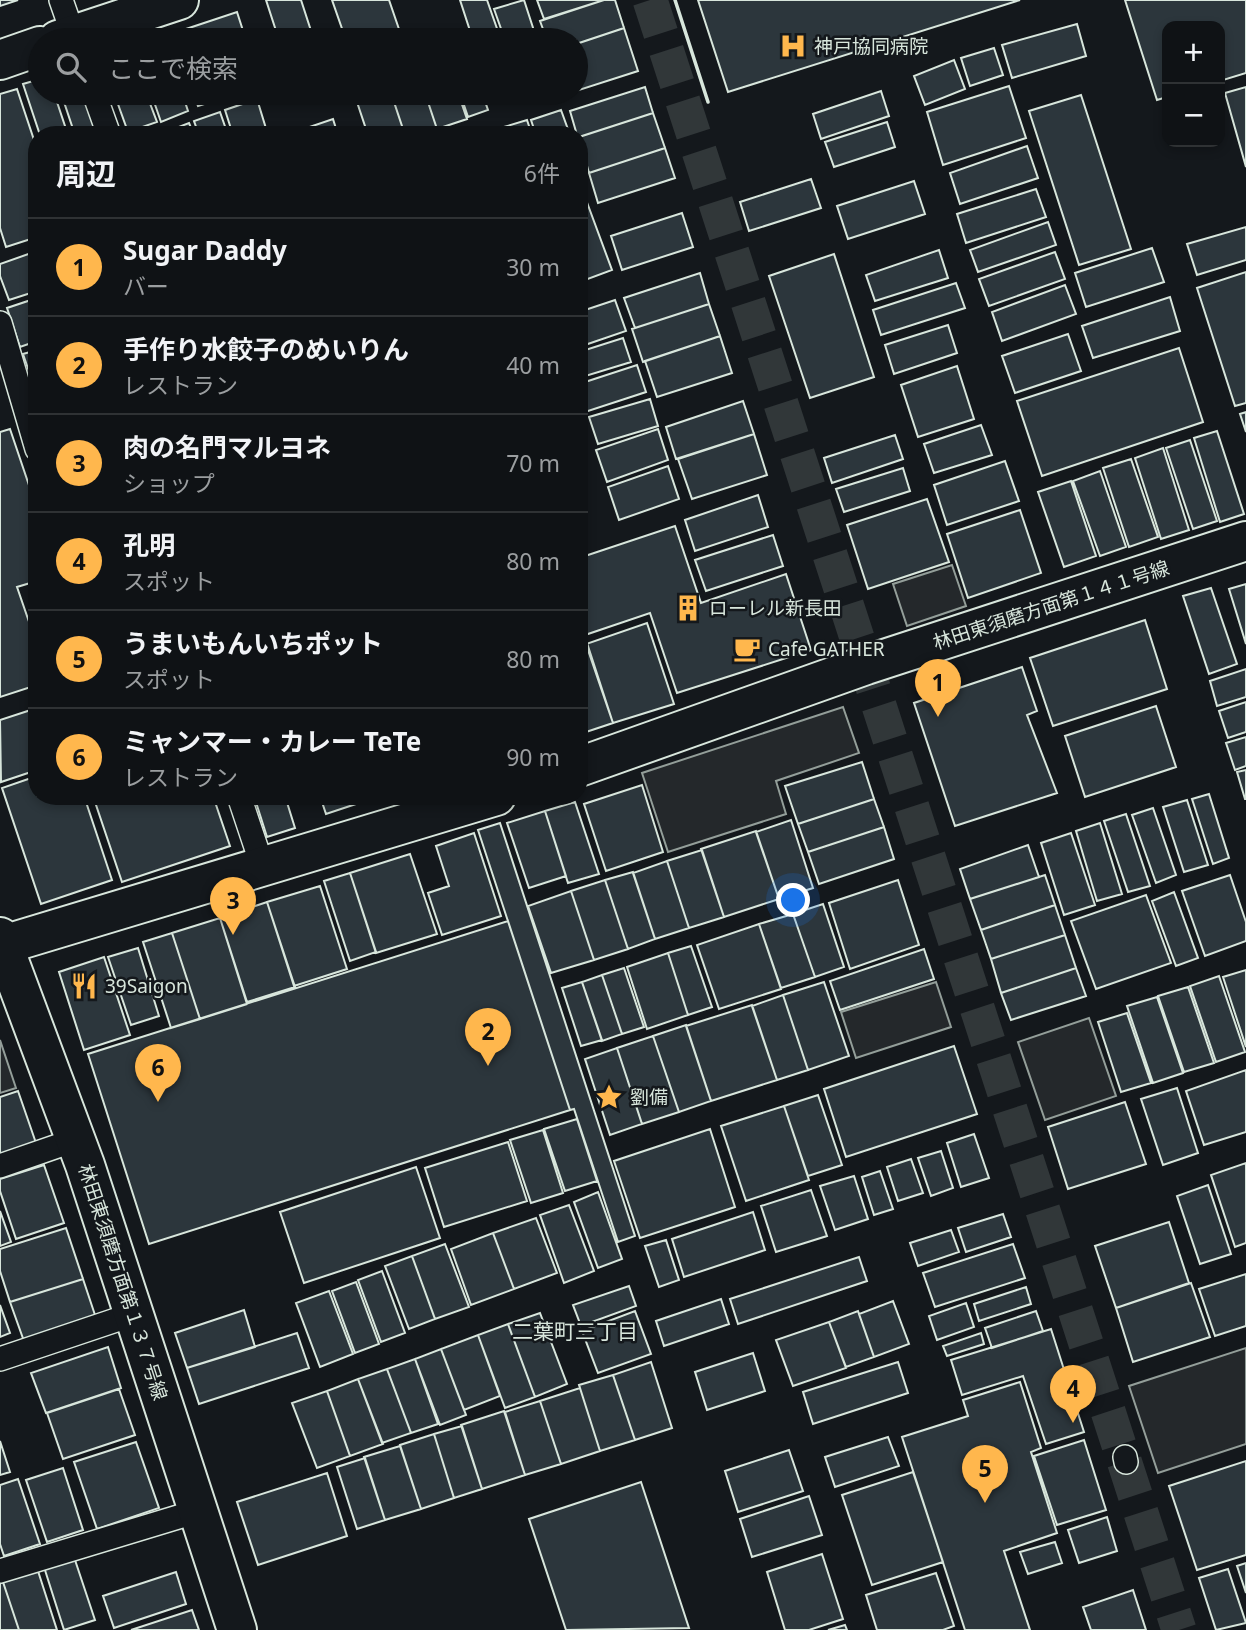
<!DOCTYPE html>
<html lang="ja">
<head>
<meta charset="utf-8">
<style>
	:root { --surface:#0f1215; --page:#181b1e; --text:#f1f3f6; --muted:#9b9ea0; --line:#2f3234; --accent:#ffb74d }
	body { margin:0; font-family:"Noto Sans","Noto Sans JP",sans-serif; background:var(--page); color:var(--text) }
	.controls { position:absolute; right:21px; top:21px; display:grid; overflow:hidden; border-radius:14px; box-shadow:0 4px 10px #0003 }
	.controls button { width:63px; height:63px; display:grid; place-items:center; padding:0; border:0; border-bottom:2px solid var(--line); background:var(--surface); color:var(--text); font:35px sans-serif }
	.you { position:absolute; left:794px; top:901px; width:24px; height:24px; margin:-18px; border:5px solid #fff; border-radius:50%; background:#1a73e8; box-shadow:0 0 0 10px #1a73e833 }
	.badge { display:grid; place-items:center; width:46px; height:46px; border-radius:50%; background:var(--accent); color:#111; font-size:23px; font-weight:700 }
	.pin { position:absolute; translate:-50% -58px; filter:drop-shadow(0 2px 4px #0008) }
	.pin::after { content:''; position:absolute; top:37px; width:24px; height:21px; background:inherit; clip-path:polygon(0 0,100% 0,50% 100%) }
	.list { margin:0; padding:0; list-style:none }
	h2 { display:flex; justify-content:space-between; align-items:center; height:91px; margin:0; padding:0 28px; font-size:30px }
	h2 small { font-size:23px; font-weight:400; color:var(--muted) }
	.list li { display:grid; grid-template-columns:46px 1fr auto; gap:21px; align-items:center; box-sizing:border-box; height:98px; padding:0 28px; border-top:2px solid var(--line) }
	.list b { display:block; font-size:26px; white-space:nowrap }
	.list p { margin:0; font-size:23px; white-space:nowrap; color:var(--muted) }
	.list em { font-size:23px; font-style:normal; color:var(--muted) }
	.icon { flex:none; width:38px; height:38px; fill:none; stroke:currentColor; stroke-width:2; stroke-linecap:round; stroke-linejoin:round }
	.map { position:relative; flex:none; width:1246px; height:1630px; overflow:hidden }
	.search { position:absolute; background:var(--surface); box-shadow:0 4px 10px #0003; left:28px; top:28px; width:560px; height:77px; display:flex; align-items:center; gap:18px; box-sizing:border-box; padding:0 24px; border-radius:38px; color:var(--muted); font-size:26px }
	.panel { position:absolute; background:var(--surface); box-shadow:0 4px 10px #0003; left:28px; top:126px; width:560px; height:679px; border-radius:28px }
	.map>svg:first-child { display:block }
</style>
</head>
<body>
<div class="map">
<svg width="1246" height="1630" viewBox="0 0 1246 1630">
	<rect width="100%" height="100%" fill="#14181c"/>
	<!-- parking -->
	<path fill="#24282b" stroke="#939e99" stroke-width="2" d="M952,565L966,606L907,626L893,584Z
		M843,707L859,753L776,781L786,814L668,852L642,773Z
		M936,982L951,1027L856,1058L841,1012Z
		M1089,1018L1116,1096L1045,1120L1018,1042Z
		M0,1040L16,1088L0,1093Z
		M1246,1348V1444L1158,1473L1129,1386Z"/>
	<!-- building -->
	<path fill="#2c363c" stroke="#d8e6dc" stroke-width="2" d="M0,0H18L0,6Z
		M266,0H301L314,40H279Z
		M332,0H389L400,32L374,40H346Z
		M460,0H487L501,40H473Z
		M524,0L537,40H505L494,9Z
		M537,0H604L544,19Z
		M604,0H615L624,28L576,44V40H547L540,21Z
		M698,0H1020L728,92Z
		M1125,0H1246V73L1220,81V26H1167V97L1157,100Z
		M237,12L246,40H176L174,33Z
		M1077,24L1086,56L1012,78L1002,45Z
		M624,28L638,71L576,91V44Z
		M160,31L164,40H132Z
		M994,48L1003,75L970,86L961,58Z
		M954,60L965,89L925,105L914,76Z
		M40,79V93H54L68,135H40L23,84Z
		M1009,86L1026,138L943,165L927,112Z
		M645,87L653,113L579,137L577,135L570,111Z
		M1246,87V167L1225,93Z
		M17,89L37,149V237L6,247L0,228V94Z
		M881,91L889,116L821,139L813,114Z
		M61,93H88L103,135H75Z
		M114,93H146L157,122L128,132Z
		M151,93H182L188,111L161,122Z
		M193,93H240L198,106Z
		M354,93H391L405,135H368Z
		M391,93H425L437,129L418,135H405Z
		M425,93H458L467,119L437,129Z
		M460,93H482L488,110L468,117Z
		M490,93H517L493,101Z
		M522,93H554L526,103Z
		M1081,95L1131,249L1079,265L1029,111Z
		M257,99L268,135H233L225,110Z
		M561,110L570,135H536L531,120Z
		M220,112L228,135H199L194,121Z
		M653,113L665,148L589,173L579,137Z
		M333,119L338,135H286Z
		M527,120L532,135H507L504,127Z
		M887,122L895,147L834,167L825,142Z
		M189,123L194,135H164L163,133Z
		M1027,146L1038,178L960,204L950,173Z
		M665,148L675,178L598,203L589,173Z
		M579,162L586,182L579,184Z
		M811,179L821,208L749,231L740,202Z
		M914,181L925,214L848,239L837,206Z
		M1036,189L1046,217L966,243L957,214Z
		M585,197L612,270L585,280L579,265V200Z
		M682,213L693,247L622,270L611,236Z
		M1048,222L1056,245L978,272L970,250Z
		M1246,227V260L1197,275L1187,244Z
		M1152,248L1164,282L1086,307L1075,273Z
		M939,250L948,278L875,301L866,275Z
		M37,251V291L9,300L0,276V264Z
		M1055,252L1065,279L989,306L979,279Z
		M834,254L874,377L810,398L769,276Z
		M1246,272V403L1235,406L1197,288Z
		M700,273L709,304L635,328L624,298Z
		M956,283L965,308L881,335L873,310Z
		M1065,285L1076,314L1002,341L992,312Z
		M1170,297L1180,331L1093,358L1082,326Z
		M37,298V341L20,347L7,308Z
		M615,300L626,331L579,347V312Z
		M709,304L720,336L643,362L632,329Z
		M948,325L957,353L894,374L885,345Z
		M1068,334L1081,371L1015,393L1002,356Z
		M720,336L732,373L657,397L645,361Z
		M623,338L631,362L579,378V352Z
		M1179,348L1203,422L1042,476L1017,401Z
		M37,350V395L23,354Z
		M637,365L646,392L585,412L579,384Z
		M957,366L974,419L918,437L901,385Z
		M650,399L658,426L598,444L589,417Z
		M743,401L754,434L676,459L666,427Z
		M1246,412V432L1240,414Z
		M981,425L992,455L934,473L924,444Z
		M10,429L37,509V581L17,587L37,645V685L0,697V432Z
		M658,429L668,460L607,482L596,450Z
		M1217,431L1244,514L1220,522L1194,438Z
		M754,434L767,475L692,499L678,459Z
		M895,435L903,459L832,483L824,458Z
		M1190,440L1217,521L1193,529L1166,448Z
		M1163,448L1189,530L1161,539L1135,458Z
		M1131,459L1158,537L1129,547L1103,468Z
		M1005,461L1019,501L947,525L934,485Z
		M668,466L679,499L619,520L608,487Z
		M903,468L910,491L844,512L836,489Z
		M1100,471L1126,547L1100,556L1073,481Z
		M1071,481L1096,556L1064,567L1038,492Z
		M758,495L768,527L695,551L685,520Z
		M927,499L949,562L868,589L847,525Z
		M1020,510L1041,573L968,598L947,534Z
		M675,526L701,603L786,574L811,650L677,693L650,613L579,637V558Z
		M773,535L783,566L706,591L695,560Z
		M1246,584V644L1229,589Z
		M1211,588L1237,664L1209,674L1183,596Z
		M1145,620L1167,689L1053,726L1030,658Z
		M647,623L674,704L613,723L586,644Z
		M587,643L613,723L583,733L579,723V645Z
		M1022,667L1037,711L1027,715L1057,793L955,826L914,703Z
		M1246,669V697L1217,706L1210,681Z
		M1246,702V732L1228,738L1219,711Z
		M1156,706L1176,767L1085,797L1065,736Z
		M37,708V770L1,782L0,720Z
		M1246,737V766L1235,770L1226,743Z
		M862,762L874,799L798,824L785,786Z
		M1246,770V799H1245L1237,772Z
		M37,776V796H84L112,880L41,904L2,788Z
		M642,785L663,852L606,871L584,804Z
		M1209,794L1229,858L1213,864L1192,799Z
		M93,796H213L230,846L122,882Z
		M254,796H285L295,828L267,837Z
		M320,796H364L365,801L326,814Z
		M874,799L884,827L808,852L798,824Z
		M1187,800L1208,865L1184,872L1163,807Z
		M575,802L599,874L568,883L545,811Z
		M1153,808L1176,875L1156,883L1132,815Z
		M545,811L566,876L529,888L507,823Z
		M1126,814L1150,886L1128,892L1104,821Z
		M791,820L813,888L779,899L756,832Z
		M500,823L635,1236L618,1242L574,1109L570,1110L478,830Z
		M1100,823L1122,894L1097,901L1076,831Z
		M884,827L894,859L819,884L808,852Z
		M756,831L779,899L724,917L701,849Z
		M474,833L501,916L442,935L428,893L449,886L436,846Z
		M1071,833L1095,905L1064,915L1041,843Z
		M1028,845L1039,877L970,899L960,869Z
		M702,850L724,917L689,928L667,861Z
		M410,854L437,934L376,953L350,873Z
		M667,861L689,928L655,939L633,873Z
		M633,872L655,939L628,949L605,880Z
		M350,873L376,952L350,961L324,881Z
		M1045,875L1055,905L981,930L970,899Z
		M1230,875L1246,922V941L1205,956L1182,891Z
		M605,880L628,949L594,960L571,891Z
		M898,880L919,945L850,969L829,903Z
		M320,886L347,969L294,986L267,902Z
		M571,891L594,960L551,973L528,906Z
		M1174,892L1198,958L1176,966L1152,901Z
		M1146,895L1171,963L1096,989L1071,921Z
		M267,902L295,987L247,1002L220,918Z
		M823,904L844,967L815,977L793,914Z
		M1055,905L1065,935L991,959L981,930Z
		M793,914L815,977L781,988L759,924Z
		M220,918L247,1004L200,1019L172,933Z
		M508,921L570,1110L149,1244L88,1054Z
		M759,924L781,989L719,1009L697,945Z
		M172,933L200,1019L171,1028L143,942Z
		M1065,935L1076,968L1001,993L991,959Z
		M691,946L712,1007L688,1015L668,953Z
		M138,948L159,1016L131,1025L108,957Z
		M924,949L934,979L840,1010L830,981Z
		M668,953L688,1015L647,1029L627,967Z
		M104,957L130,1035L84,1050L59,972Z
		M624,968L644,1027L622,1034L602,975Z
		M1076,968L1086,996L1011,1020L1001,993Z
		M1246,970V1047L1223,977Z
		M602,975L622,1034L602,1041L582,982Z
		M1219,976L1245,1052L1216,1062L1190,986Z
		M582,982L602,1040L581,1046L562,988Z
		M824,982L849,1056L808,1070L783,995Z
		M1188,987L1214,1063L1184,1072L1158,996Z
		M783,995L808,1070L777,1080L752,1006Z
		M1157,997L1183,1073L1153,1083L1127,1006Z
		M752,1005L777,1080L711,1101L686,1026Z
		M1127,1013L1151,1083L1121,1092L1098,1022Z
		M686,1025L711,1101L679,1112L653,1036Z
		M653,1036L679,1112L642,1124L617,1048Z
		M954,1046L977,1114L846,1157L824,1089Z
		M617,1048L642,1124L610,1135L585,1059Z
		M1246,1070V1132L1204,1145L1186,1091Z
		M1177,1088L1198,1153L1163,1165L1141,1099Z
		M18,1091L36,1143L0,1155V1097Z
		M818,1095L842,1165L808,1176L784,1106Z
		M1125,1102L1146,1164L1068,1189L1048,1127Z
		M784,1106L809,1180L746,1201L721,1126Z
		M577,1119L597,1181L565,1191L544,1129Z
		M710,1129L735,1207L640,1238L614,1161Z
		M543,1130L563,1193L531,1203L510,1140Z
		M974,1134L989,1178L961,1187L947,1143Z
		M508,1142L527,1201L444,1227L425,1168Z
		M941,1151L953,1188L931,1196L918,1158Z
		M911,1159L923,1193L898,1201L887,1167Z
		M1246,1163V1243L1235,1247L1211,1175Z
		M44,1165L64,1223L16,1239L0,1191V1179Z
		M416,1167L440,1238L304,1283L280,1212Z
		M880,1171L893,1209L874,1215L862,1177Z
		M854,1176L868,1219L835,1230L820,1186Z
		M1208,1185L1231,1254L1200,1264L1177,1196Z
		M811,1190L827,1236L776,1252L761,1206Z
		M598,1192L622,1259L598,1268L574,1202Z
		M569,1205L594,1271L564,1283L540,1215Z
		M0,1211L11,1242L0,1246Z
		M753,1212L765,1250L684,1277L672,1239Z
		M1003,1214L1011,1237L966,1252L958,1228Z
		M536,1218L557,1273L514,1289L493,1233Z
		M1169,1222L1189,1283L1116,1308L1095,1246Z
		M66,1228L83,1279L10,1302L0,1271V1249Z
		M951,1230L959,1252L918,1266L910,1243Z
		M493,1233L514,1289L471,1305L451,1249Z
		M666,1240L679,1280L659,1287L645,1246Z
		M445,1244L469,1307L435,1319L412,1256Z
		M1013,1244L1025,1278L935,1307L923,1273Z
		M412,1256L435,1319L409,1329L385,1266Z
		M859,1257L867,1281L738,1324L730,1299Z
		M382,1271L405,1333L381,1342L358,1280Z
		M1246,1274V1326L1215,1336L1199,1289Z
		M83,1279L97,1321L25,1344L10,1302Z
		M356,1282L379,1344L355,1353L332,1291Z
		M1191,1283L1210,1337L1133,1362L1116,1308Z
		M629,1286L636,1306L581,1326L573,1305Z
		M1026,1287L1031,1304L979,1321L974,1304Z
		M329,1291L353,1354L320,1367L296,1303Z
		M721,1299L729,1324L664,1346L656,1321Z
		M893,1301L909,1344L874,1357L859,1314Z
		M966,1303L974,1327L937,1340L929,1316Z
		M0,1305L10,1333L0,1337Z
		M244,1310L255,1347L187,1368L175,1333Z
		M635,1311L651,1354L598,1373L582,1331Z
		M858,1311L874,1357L846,1367L829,1322Z
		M1036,1311L1043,1331L992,1348L985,1328Z
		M540,1313L567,1384L535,1397L508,1324Z
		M829,1322L846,1368L793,1386L776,1340Z
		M508,1324L535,1397L505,1408L478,1335Z
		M1051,1329L1084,1432L1046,1444L1023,1376L962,1395L951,1360Z
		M297,1333L309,1368L199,1404L187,1368Z
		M981,1333L984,1344L947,1356L943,1346Z
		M478,1335L500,1396L464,1410L441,1349Z
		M108,1347L121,1388L46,1413L31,1373Z
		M441,1349L466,1415L440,1425L415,1359Z
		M753,1353L765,1391L707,1410L695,1372Z
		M415,1359L438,1424L411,1433L387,1369Z
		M651,1362L672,1428L635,1440L613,1375Z
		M898,1362L908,1393L813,1424L803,1392Z
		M387,1369L411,1433L382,1443L358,1379Z
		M613,1375L635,1440L600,1451L579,1385Z
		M358,1379L383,1444L350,1456L327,1391Z
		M1020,1382L1041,1448L1031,1452L1057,1533L1004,1551L1030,1630H965L902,1437L968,1416L963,1400Z
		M580,1388L600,1451L561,1464L540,1401Z
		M119,1389L135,1435L63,1459L47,1413Z
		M327,1391L350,1456L317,1468L292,1403Z
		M540,1401L561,1464L525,1475L505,1412Z
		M504,1411L525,1475L482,1489L461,1425Z
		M462,1426L482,1489L454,1498L434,1434Z
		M434,1434L454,1498L421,1509L400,1445Z
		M888,1437L899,1466L835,1487L825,1457Z
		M1084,1440L1106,1510L1057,1525L1034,1456Z
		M0,1441L10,1472L0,1475Z
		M136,1442L159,1508L97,1529L74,1462Z
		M400,1446L421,1509L385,1520L364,1457Z
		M789,1450L803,1491L738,1512L725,1471Z
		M365,1458L385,1520L357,1529L337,1467Z
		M1246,1461V1555L1197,1570L1169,1486Z
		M63,1468L83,1530L47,1542L26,1480Z
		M913,1472L943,1562L872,1585L842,1495Z
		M327,1473L347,1536L258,1565L237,1502Z
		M18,1479L40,1544L4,1556L0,1544V1485Z
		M641,1482L689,1628L566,1630L529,1519Z
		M809,1496L822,1535L752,1557L740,1519Z
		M1107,1517L1117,1551L1079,1563L1068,1530Z
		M1055,1542L1062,1563L1028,1574L1020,1552Z
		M822,1554L843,1619L809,1630H785L767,1572Z
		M74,1557L95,1620L64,1630L44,1567Z
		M1246,1563V1593L1237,1566Z
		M1228,1569L1246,1623L1216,1630L1199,1578Z
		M38,1571L57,1630H19L3,1582Z
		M176,1572L186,1604L114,1628L103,1596Z
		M936,1573L954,1626L943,1630H877L866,1595Z
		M3,1582L19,1630H0V1583Z
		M1133,1590L1146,1630H1091L1083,1607Z
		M192,1610L199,1630H131Z
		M845,1625L847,1630H828Z"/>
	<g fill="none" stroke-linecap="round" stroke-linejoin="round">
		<!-- pedestrian-tunnel -->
		<path stroke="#313739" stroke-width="35" stroke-dasharray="35 18" stroke-linecap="butt" d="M650,0L1179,1630"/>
		<!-- service casing -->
		<g stroke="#d8e6dc" stroke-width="26">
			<path id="service" d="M61,0L75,40
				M94,93L109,135
				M0,323L37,449
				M239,796L263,868
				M0,1166L75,1140
				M0,1359L134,1314
				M1125,1457L1126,1462
				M0,1571L198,1511"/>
		</g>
		<!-- minor casing -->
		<g stroke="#d8e6dc" stroke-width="42">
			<path id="minor" d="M58,40L179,0
				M0,60L40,46
				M579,767L866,665L1246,541
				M0,937L85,1165L237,1630
				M3,945L496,796"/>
		</g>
		<!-- service -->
		<use href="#service" stroke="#14181c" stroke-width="23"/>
		<!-- minor -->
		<use href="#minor" stroke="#14181c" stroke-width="38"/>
		<!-- wall -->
		<path stroke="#d8e6dc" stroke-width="3.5" d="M675,0L708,102"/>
	</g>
	<!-- icons -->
	<defs>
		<g id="hospital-bare" transform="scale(2.1)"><path d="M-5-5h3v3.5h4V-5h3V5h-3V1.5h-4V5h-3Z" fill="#ffb74d" stroke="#14181c" stroke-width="2.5" paint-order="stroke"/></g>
		<g id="building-bare" transform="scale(2.1)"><path d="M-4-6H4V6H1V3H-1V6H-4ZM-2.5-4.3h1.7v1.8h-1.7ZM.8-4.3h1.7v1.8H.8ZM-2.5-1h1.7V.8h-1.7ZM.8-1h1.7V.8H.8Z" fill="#ffb74d" stroke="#14181c" stroke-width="2.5" paint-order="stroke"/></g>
		<g id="cafe-bare" transform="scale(2.1)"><path d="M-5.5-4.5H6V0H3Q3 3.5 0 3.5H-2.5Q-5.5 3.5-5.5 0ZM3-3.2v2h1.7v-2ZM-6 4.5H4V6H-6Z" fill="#ffb74d" stroke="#14181c" stroke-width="2.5" paint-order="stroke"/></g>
		<g id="restaurant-bare" transform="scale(2.1)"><path d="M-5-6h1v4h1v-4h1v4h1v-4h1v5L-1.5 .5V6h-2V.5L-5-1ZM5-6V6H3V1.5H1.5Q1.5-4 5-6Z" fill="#ffb74d" stroke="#14181c" stroke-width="2.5" paint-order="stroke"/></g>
		<g id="sight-bare" transform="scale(2.1)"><path d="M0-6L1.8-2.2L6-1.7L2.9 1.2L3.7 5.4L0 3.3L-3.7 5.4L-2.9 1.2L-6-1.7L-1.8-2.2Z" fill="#ffb74d" stroke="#14181c" stroke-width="2.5" paint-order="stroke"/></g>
	</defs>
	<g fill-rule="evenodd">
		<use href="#hospital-bare" x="793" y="46"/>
		<use href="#building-bare" x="688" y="608"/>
		<use href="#cafe-bare" x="747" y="649"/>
		<use href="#restaurant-bare" x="84" y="986"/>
		<use href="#sight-bare" x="609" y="1097"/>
	</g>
	<g text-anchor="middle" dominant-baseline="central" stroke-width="5" stroke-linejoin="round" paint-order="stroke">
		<!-- poi labels -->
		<g font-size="19" fill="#d8e6dc" stroke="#14181c" text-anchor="start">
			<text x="814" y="46">神戸協同病院</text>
			<text x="709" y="608">ローレル新長田</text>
			<text x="768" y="649">Cafe GATHER</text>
			<text x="105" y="986">39Saigon</text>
			<text x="630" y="1097">劉備</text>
		</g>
		<!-- street labels -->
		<g font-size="19" fill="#d8e6dc" stroke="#14181c">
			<text transform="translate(1051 605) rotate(-18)">林田東須磨方面第１４１号線</text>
			<text transform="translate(123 1282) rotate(72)">林田東須磨方面第１３７号線</text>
		</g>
		<!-- neighbourhood labels -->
		<g font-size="21" fill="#d8e6dc" stroke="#14181c">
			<text x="575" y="1331">二葉町三丁目</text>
		</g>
	</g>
</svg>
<div class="controls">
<button>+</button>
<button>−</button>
</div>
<div class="you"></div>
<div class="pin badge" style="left:938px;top:717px">1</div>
<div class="pin badge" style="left:488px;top:1066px">2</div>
<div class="pin badge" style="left:233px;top:935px">3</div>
<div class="pin badge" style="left:1073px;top:1423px">4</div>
<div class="pin badge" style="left:985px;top:1503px">5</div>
<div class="pin badge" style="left:158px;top:1102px">6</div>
<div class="search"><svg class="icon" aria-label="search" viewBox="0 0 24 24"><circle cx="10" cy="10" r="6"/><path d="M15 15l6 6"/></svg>ここで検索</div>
<section class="panel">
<h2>周辺<small>6件</small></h2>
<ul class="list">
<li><span class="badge">1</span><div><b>Sugar Daddy</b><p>バー</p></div><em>30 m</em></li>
<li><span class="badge">2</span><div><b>手作り水餃子のめいりん</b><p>レストラン</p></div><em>40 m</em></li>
<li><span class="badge">3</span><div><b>肉の名門マルヨネ</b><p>ショップ</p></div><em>70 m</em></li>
<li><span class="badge">4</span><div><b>孔明</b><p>スポット</p></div><em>80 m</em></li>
<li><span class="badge">5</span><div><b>うまいもんいちポット</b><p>スポット</p></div><em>80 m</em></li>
<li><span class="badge">6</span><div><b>ミャンマー・カレー TeTe</b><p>レストラン</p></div><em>90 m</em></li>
</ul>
</section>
</div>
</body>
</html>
